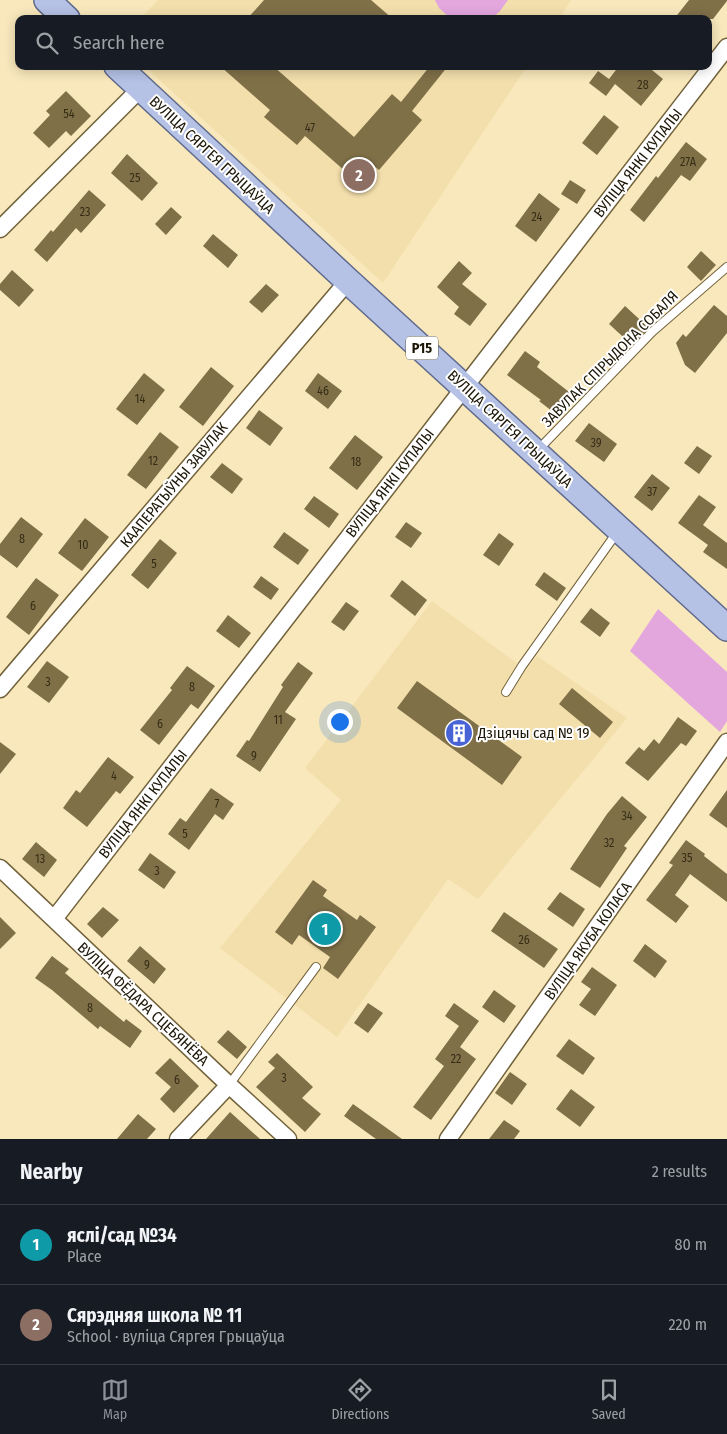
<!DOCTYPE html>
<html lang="en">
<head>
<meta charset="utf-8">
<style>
	:root { --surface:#171b24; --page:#242831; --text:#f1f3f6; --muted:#9ea1a6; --line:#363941; --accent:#8c9099 }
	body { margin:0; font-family:"Fira Sans Condensed",sans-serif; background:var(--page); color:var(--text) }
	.you { position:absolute; left:339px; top:721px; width:18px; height:18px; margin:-12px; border:4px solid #fff; border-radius:50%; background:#1a73e8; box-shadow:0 0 0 8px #1a73e833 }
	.badge { display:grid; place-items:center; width:32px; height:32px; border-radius:50%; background:var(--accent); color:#fff; font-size:16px; font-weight:700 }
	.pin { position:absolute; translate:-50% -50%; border:2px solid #fff; box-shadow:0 1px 5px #0006 }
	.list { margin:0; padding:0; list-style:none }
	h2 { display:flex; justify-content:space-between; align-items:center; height:65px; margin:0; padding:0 20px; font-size:21px }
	h2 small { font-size:16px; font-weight:400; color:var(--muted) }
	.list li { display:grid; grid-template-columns:32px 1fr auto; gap:15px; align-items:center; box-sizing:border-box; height:80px; padding:0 20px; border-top:1px solid var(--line) }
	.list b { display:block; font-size:19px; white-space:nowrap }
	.list p { margin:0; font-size:16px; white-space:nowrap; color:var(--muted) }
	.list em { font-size:16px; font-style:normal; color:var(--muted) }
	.icon { flex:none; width:28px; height:28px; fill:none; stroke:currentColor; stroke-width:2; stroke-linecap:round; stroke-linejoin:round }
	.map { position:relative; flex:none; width:727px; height:1139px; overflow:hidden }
	.search { position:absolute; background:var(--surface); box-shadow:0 2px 12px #0003; left:15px; right:15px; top:15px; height:55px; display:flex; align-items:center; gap:12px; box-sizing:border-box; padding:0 18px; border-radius:10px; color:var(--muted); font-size:19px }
	.sheet { height:225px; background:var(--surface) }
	nav { display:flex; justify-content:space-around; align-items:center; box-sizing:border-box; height:70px; border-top:1px solid var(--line); background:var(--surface); font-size:14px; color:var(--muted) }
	nav a { display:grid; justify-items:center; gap:2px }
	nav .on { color:var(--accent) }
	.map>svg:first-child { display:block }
</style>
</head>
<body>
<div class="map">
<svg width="727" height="1139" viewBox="0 0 727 1139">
	<rect width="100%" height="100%" fill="#f9e8bc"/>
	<!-- built -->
	<path fill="#f3dfac" d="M158,0H571L559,19H140Z
		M144,66H527L383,283Z
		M432,601L526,670L537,656L627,718L478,899L448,879L337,1037L220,948L341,800L305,768Z"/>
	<!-- green -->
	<path fill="#e3a7de" d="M435,0H508L500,11L491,19H451L439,8Z
		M658,609L727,672V721L720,732L630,651Z"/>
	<!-- building -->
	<path fill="#7f7048" d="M264,0H371L393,19H247Z
		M689,0H727V1L713,19H674Z
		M220,66H273L354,137L392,94L401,102L430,66H448L412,111L422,120L379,170L368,161L353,178L305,136L297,145L264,117L270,110Z
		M619,66H647L663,79L641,106L615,84L606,96L589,83L598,71L609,79Z
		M66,91L91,116L71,136L66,131L49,148L33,133L50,115L46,111Z
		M604,115L619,127L597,155L582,143Z
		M686,142L707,159L690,181L681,175L644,222L630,210L656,176L658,178Z
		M127,154L158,183L142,201L111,173Z
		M570,180L586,190L577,204L561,194Z
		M89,190L106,205L81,233L76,228L47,262L34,250L51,230L53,232Z
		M539,193L560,209L536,242L515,226Z
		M171,207L182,217L166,235L155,224Z
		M213,234L238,255L228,268L203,246Z
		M701,251L716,265L701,281L687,267Z
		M459,261L472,273L462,284L487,304L470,326L454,314L459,307L437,287Z
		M12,270L34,290L19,307L0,290V284Z
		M266,284L279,295L262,313L249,302Z
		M714,305L727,316V333L695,373L685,365L676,343L683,334L686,337Z
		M625,306L649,328L632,345L609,324Z
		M525,351L540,362L537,367L573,395L557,415L539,401L541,400L507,375Z
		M211,367L234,386L203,426L179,407Z
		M144,373L165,390L137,425L116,409Z
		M318,373L342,391L328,409L305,391Z
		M259,410L283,428L270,446L246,428Z
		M589,423L617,444L604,462L575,441Z
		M160,432L179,447L146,489L127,475Z
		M355,435L383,457L357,490L329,468Z
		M697,446L712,456L699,474L684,463Z
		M222,463L243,479L232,494L210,477Z
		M652,474L670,488L652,511L634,497Z
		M699,495L716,507L703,525L727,543V569L703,552L708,545L678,523Z
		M314,496L339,514L329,528L304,509Z
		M21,517L43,534L17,568L0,555V544Z
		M85,518L109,537L82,571L58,553Z
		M406,522L422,533L411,548L395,537Z
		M284,532L309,550L298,565L273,547Z
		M499,533L514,544L499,566L483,555Z
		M160,539L177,553L148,589L131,575Z
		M544,572L566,588L557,601L535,585Z
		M261,576L279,589L271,600L253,587Z
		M36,578L59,595L29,635L6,617Z
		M402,580L427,600L415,616L390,596Z
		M346,602L359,611L344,631L331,622Z
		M591,608L610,623L600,637L580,622Z
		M228,615L251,633L239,648L216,631Z
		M47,661L69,677L49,703L27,687Z
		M298,662L313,673L285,712L296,719L260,772L236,756L247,740L249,741L283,687L281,685Z
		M187,666L215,686L198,709L191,704L159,745L140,730L172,690L170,688Z
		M417,681L522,757L502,785L397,708Z
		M572,688L613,722L600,738L559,704Z
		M678,717L697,731L686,746L681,743L648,781L625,763L639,747L644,751L654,739L659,744Z
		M0,742L16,754L0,774Z
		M108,757L134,777L120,794L116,791L87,827L63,808L76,790L80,793Z
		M211,788L234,804L223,820L215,814L189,850L168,834L180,818L186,822Z
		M727,790V828L709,815Z
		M622,796L647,817L624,846L627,848L600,888L570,869L607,814Z
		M686,840L705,854L704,856L727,874V902L690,874L675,895L689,906L676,923L646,900L673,865L669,863Z
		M36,842L57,860L44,877L22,859Z
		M150,853L176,872L164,889L138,870Z
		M313,880L327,890L323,896L357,920L360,915L376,927L338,979L323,968L330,957L299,935L292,945L275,932Z
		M560,892L585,909L573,927L547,909Z
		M103,907L119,920L102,938L87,924Z
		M504,912L558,949L544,968L491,931Z
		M0,917L16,933L0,949Z
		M645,944L667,961L655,978L633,961Z
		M140,946L166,969L154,984L127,961Z
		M52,956L69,969L65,973L124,1022L126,1019L142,1031L130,1048L100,1026L98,1029L52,990L35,978Z
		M592,967L617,985L595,1016L579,1005L591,989L581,982Z
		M494,990L516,1006L504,1023L482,1007Z
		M368,1003L383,1013L368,1033L354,1023Z
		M454,1003L479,1021L460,1047L476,1059L431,1120L413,1107L444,1066L435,1059L459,1026L445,1016Z
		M228,1030L247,1047L237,1059L217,1042Z
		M569,1039L595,1058L583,1075L556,1056Z
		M277,1053L313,1087L302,1098L321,1114L305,1132L256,1087L275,1068L268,1062Z
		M170,1058L199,1086L174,1113L160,1099L171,1087L155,1073Z
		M510,1072L527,1084L512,1105L495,1093Z
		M571,1089L595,1107L580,1127L556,1109Z
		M353,1104L402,1139H376L344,1116Z
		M230,1112L260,1139H206Z
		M138,1114L156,1129L147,1139H117Z
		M504,1120L520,1131L514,1139H489Z"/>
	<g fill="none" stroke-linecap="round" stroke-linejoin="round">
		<!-- lane casing -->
		<g stroke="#72623b" stroke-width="10">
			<path id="lane" d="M537,451L652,332L727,267
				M506,692L522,666L618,531
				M229,1085L316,967"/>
		</g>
		<!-- street casing -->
		<g stroke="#72623b" stroke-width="19">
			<path id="street" d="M0,229L141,88
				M0,689L348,281
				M0,868L229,1085L288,1139
				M54,919L727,47
				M178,1139L229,1085
				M448,1139L727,742"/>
		</g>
		<!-- primary casing -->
		<g stroke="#5f6a8c" stroke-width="28">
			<path id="primary" d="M47,0L67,19
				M117,66L348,281L727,628"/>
		</g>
		<!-- lane -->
		<use href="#lane" stroke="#fff" stroke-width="8"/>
		<!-- street -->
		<use href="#street" stroke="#fff" stroke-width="16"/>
		<!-- primary -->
		<use href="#primary" stroke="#b5c1e5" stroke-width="25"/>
	</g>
	<!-- icons -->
	<defs>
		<g id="building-disc" transform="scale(1.4375)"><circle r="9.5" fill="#4763d6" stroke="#fff"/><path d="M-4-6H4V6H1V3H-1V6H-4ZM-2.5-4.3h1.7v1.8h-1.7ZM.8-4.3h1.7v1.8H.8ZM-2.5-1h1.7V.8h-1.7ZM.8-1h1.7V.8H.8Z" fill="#fff"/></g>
	</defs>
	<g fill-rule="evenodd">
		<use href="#building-disc" x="459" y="733"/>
	</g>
	<g text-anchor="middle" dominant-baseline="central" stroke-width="4" stroke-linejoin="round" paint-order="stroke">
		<!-- number labels -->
		<g font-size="12" fill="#352c16">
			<text x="643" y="85">28</text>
			<text x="69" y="114">54</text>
			<text x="310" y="128">47</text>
			<text x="688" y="162">27А</text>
			<text x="135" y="178">25</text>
			<text x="85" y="212">23</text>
			<text x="537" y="217">24</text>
			<text x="323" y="391">46</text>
			<text x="140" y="399">14</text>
			<text x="596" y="443">39</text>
			<text x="153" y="461">12</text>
			<text x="356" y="462">18</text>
			<text x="652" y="492">37</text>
			<text x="22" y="539">8</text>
			<text x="83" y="545">10</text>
			<text x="154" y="564">5</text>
			<text x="33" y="606">6</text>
			<text x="48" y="682">3</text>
			<text x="192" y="687">8</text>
			<text x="278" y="720">11</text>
			<text x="160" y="724">6</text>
			<text x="254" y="756">9</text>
			<text x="114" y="776">4</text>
			<text x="217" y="804">7</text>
			<text x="627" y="816">34</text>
			<text x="185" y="834">5</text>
			<text x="609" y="843">32</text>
			<text x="687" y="858">35</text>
			<text x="40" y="859">13</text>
			<text x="157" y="871">3</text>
			<text x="524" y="940">26</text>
			<text x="147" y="965">9</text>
			<text x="90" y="1008">8</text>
			<text x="456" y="1059">22</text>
			<text x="284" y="1078">3</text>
			<text x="177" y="1080">6</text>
		</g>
		<!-- shield labels -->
		<rect fill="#fff" stroke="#605c51" stroke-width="1" x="406" y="336.5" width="32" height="23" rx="4"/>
		<g font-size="14" font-weight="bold" fill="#1c1606">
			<text x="422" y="348">Р15</text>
		</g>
		<!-- street labels -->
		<g font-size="15" fill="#1c1606" stroke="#fff">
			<text transform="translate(212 155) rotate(43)">ВУЛІЦА СЯРГЕЯ ГРЫЦАЎЦА</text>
			<text transform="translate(638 163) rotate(-52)">ВУЛІЦА ЯНКІ КУПАЛЫ</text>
			<text transform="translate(610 359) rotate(-45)">ЗАВУЛАК СПІРЫДОНА СОБАЛЯ</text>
			<text transform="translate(510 429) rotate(43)">ВУЛІЦА СЯРГЕЯ ГРЫЦАЎЦА</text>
			<text transform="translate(390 483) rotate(-52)">ВУЛІЦА ЯНКІ КУПАЛЫ</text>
			<text transform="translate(174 485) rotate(-50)">КААПЕРАТЫЎНЫ ЗАВУЛАК</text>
			<text transform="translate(143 804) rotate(-52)">ВУЛІЦА ЯНКІ КУПАЛЫ</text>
			<text transform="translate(588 941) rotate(-55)">ВУЛІЦА ЯКУБА КОЛАСА</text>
			<text transform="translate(143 1004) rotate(43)">ВУЛІЦА ФЁДАРА СЦЕБЯНЁВА</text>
		</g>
		<!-- poi labels -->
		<g font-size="15" fill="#1c1606" stroke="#fff" text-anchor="start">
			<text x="478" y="733">Дзіцячы сад № 19</text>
		</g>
	</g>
</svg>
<div class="you"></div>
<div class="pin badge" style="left:325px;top:929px;background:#0f9aa8">1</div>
<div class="pin badge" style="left:359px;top:175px;background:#8d6e63">2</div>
<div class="search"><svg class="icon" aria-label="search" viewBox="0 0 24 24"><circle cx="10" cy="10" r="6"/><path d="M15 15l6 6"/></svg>Search here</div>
</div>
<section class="sheet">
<h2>Nearby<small>2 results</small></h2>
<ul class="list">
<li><span class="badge" style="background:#0f9aa8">1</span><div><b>яслі/сад №34</b><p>Place</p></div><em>80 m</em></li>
<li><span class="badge" style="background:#8d6e63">2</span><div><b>Сярэдняя школа № 11</b><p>School · вуліца Сяргея Грыцаўца</p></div><em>220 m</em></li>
</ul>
</section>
<nav>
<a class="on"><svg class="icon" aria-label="map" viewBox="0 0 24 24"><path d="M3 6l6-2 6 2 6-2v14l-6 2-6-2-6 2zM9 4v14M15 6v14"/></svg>Map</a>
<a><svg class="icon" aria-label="directions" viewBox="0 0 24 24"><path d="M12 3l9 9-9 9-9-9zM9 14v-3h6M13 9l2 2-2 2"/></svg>Directions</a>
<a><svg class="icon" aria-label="saved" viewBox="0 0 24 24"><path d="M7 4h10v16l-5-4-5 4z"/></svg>Saved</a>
</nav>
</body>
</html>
